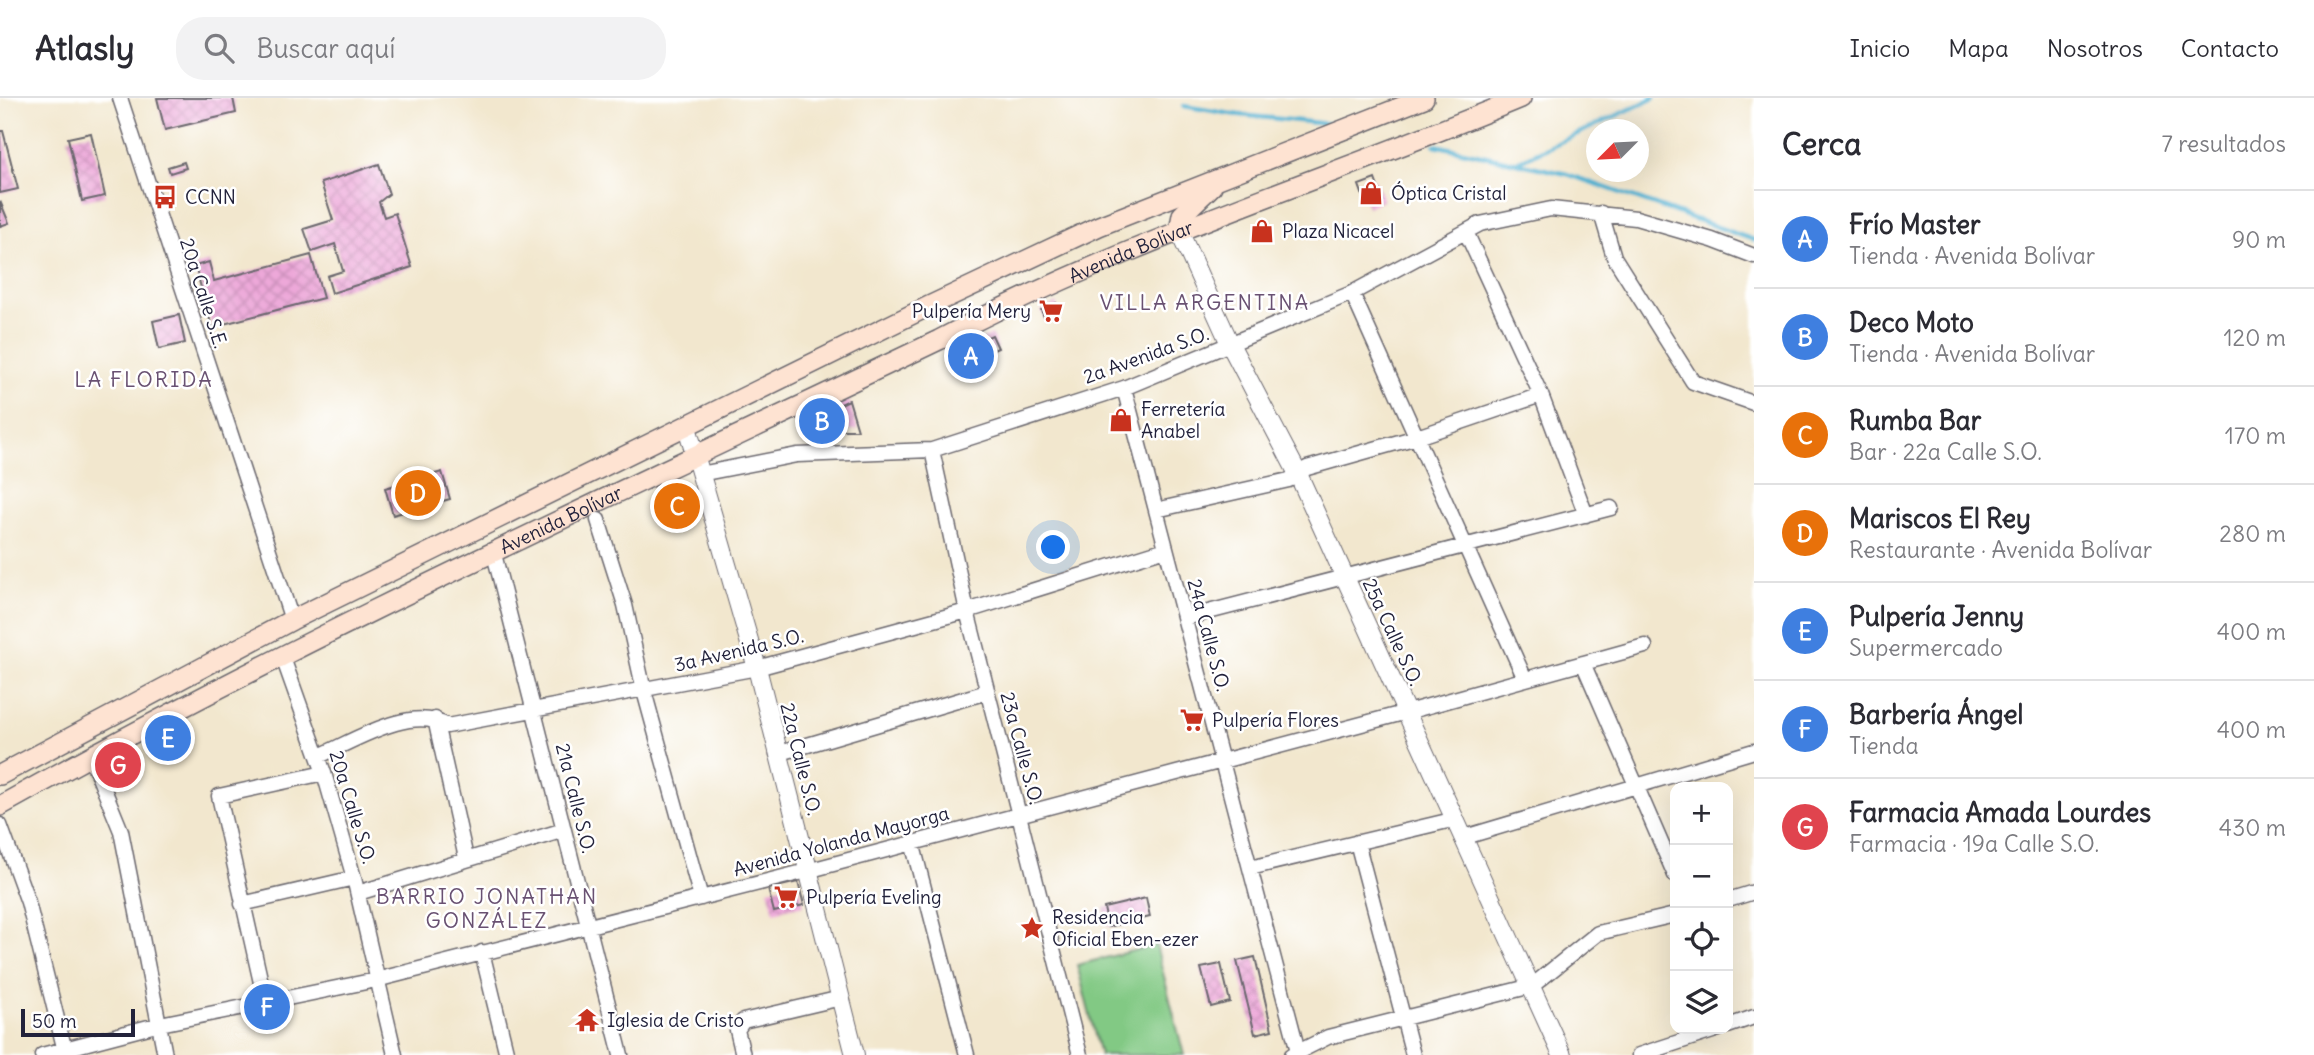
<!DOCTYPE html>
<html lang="es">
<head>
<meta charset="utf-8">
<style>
	:root { --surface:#fff; --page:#f2f2f3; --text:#2b2b33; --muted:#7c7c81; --line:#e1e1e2; --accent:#c8321e }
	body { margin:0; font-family:Delius,sans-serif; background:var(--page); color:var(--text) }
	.controls { position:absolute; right:21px; bottom:21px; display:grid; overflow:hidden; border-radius:14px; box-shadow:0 7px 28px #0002 }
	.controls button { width:63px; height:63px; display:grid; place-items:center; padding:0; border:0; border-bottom:2px solid var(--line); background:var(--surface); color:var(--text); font:35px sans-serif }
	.compass { position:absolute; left:1586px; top:21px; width:63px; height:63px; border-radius:50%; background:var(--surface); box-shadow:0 7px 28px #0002; rotate:246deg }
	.scale { position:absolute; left:21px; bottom:18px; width:114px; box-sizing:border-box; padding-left:7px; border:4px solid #22223b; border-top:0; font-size:19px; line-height:24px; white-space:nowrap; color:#22223b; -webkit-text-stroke:5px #fff; paint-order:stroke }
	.you { position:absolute; left:1054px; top:450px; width:24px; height:24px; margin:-18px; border:5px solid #fff; border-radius:50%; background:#1a73e8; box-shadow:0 0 0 10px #1a73e833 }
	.badge { display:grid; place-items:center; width:46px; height:46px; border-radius:50%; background:var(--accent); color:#fff; font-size:23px; font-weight:700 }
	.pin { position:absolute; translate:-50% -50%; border:4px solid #fff; box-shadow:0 2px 7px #0006 }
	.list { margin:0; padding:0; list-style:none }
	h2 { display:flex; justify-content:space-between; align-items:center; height:91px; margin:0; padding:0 28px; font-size:30px }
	h2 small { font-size:23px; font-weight:400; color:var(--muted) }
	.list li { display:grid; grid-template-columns:46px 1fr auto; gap:21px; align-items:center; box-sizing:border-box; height:98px; padding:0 28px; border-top:2px solid var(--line) }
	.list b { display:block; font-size:26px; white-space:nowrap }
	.list p { margin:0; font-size:23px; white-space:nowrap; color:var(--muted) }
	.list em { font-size:23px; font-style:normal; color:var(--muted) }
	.icon { flex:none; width:38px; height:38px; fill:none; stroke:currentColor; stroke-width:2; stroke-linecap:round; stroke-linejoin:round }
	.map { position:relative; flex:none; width:1754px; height:957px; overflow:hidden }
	header { display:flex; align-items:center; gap:42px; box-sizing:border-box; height:98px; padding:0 35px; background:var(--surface); border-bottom:2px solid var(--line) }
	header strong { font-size:33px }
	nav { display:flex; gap:38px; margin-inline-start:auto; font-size:24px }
	.search { width:490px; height:63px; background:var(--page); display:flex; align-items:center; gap:18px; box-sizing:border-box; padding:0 24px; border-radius:28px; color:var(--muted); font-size:26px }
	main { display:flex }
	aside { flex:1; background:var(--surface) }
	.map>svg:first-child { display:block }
</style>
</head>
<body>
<header>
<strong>Atlasly</strong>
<div class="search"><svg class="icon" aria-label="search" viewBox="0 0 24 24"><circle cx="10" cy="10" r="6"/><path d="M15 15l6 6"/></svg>Buscar aquí</div>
<nav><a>Inicio</a><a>Mapa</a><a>Nosotros</a><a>Contacto</a></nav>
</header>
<main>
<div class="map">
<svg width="1754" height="957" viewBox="0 0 1754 957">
	<defs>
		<pattern id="building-cross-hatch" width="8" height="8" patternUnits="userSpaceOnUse" patternTransform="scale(1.75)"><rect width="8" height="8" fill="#eda8d9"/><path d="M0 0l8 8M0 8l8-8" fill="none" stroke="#cb90bb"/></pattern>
	</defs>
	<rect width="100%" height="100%" fill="#fff"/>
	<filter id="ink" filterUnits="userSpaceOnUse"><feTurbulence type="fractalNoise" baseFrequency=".0143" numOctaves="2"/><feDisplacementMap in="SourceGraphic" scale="14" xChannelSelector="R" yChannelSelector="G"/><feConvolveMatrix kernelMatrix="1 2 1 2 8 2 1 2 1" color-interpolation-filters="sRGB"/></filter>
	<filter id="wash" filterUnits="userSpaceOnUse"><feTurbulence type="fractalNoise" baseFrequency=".00686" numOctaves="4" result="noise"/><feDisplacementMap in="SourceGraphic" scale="28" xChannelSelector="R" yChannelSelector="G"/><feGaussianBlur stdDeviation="1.57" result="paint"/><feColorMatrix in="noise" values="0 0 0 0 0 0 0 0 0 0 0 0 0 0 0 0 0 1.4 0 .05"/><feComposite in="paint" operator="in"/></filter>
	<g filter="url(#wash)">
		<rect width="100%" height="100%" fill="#f2e7ce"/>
		<!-- pitch -->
		<path fill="#82c984" stroke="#527660" stroke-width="2" d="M1156,847L1184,957H1100L1077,867Z"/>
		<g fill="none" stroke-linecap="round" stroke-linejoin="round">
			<!-- stream -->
			<path stroke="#55b3d3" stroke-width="4.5" d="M1184,8L1231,16L1338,27
				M1435,47L1567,76L1754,142
				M1517,64L1654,0"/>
		</g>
		<g id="blocks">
			<!-- building -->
			<path fill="url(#building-cross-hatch)" d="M157,0H233L236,15L165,32Z
				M0,33H3L18,91L0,95Z
				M91,35L105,98L82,103L68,40Z
				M184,64L186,70L170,75L168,69Z
				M379,66L389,96L379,104L384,119L395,115L412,169L332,195L327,178L343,173L335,146L312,154L304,131L333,122L321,85Z
				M1375,81L1383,103L1367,109L1359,87Z
				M0,103L9,125L0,128Z
				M311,157L323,200L212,229L195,168L209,164L214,183Z
				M1056,205L1060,214L1045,221L1041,212Z
				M179,217L185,245L159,251L153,223Z
				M992,237L998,250L989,254L992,260L959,275L950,256Z
				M849,302L858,332H827L812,327V320Z
				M442,374L450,401L393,417L385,390Z
				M174,635L176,640L162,646L160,640Z
				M124,659L129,667L112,676L107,668Z
				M798,784L804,807L774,814L768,791Z
				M1146,800L1150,819L1108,829L1104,810Z
				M1255,859L1272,932L1255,936L1237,863Z
				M1221,866L1230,904L1211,909L1201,870Z"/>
		</g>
	</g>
	<g filter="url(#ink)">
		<use href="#blocks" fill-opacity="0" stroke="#6b676e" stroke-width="2"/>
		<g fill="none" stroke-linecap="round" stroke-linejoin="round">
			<!-- minor casing -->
			<g stroke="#6b676e" stroke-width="17">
				<path id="minor" d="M120,0L292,522
					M1601,115L1614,159L1693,284L1753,305
					M1466,134L1541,297L1586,417
					M1352,195L1525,581
					M1124,290L1299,957
					M932,352L967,513L1080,957
					M700,376L797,357L932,352L1124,290L1352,195L1480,126L1551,111L1636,120L1712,142L1754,158
					M1156,412L1289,382L1307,370L1417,339L1541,297
					M598,422L625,507L644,593L701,800
					M493,452L621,957
					M1185,520L1611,410
					M282,557L324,675L354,780L395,957
					M1583,565L1675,777
					M435,621L466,760
					M777,656L987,594
					M90,657L121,733L165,957
					M319,658C354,643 411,606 447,628L757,570L967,513L1166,451
					M0,727L28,804L66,957
					M1465,739L1754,653
					M912,744L967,957
					M1357,744L1413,957
					M1250,770L1456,721
					M358,795L564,732
					M1728,802L1754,794
					M242,806L354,780
					M482,854L507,957
					M266,907L219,698L324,675
					M1728,928L1754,919
					M42,957L160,926L376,882L807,773L1407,614L1645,548
					M743,957L737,932L743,923L841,900
					M1292,957L1328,939L1532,888L1598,835L1675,817
					M1639,957L1719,931"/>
			</g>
			<!-- tertiary casing -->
			<g stroke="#6b676e" stroke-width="20">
				<path id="tertiary" d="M1179,133L1231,248L1298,376L1562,957
					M687,329L757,570L855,957"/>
			</g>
			<!-- secondary casing -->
			<g stroke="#6b676e" stroke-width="22">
				<g id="secondary">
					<path d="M1179,133L1182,117L1212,88"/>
					<path d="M0,677L292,522L929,208L1099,128L1424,0"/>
					<path id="s1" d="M0,708C305,537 623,393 939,242C1125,143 1327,81 1521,0"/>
				</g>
			</g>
			<!-- minor -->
			<use href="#minor" stroke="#fff" stroke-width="14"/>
			<!-- tertiary -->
			<use href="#tertiary" stroke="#fff" stroke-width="18"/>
			<!-- secondary -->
			<use href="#secondary" stroke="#fee3d2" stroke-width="19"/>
		</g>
	</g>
	<!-- icons -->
	<defs>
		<g id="shop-bare" transform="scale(1.89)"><path d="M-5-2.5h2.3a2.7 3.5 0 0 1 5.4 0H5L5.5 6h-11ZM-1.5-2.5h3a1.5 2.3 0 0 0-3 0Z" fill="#c8321e" stroke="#fff" stroke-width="2.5" paint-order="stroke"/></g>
		<g id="bus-bare" transform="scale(1.89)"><path d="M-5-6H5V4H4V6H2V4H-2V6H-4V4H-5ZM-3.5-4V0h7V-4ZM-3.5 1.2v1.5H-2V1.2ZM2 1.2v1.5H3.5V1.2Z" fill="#c8321e" stroke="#fff" stroke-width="2.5" paint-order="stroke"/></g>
		<g id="supermarket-bare" transform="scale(1.89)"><path d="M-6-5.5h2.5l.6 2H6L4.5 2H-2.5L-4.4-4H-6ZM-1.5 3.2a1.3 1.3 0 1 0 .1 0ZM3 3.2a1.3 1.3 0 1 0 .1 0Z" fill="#c8321e" stroke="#fff" stroke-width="2.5" paint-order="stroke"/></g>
		<g id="sight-bare" transform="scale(1.89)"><path d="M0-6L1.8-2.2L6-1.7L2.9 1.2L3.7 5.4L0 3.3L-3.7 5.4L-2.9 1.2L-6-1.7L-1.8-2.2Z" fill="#c8321e" stroke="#fff" stroke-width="2.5" paint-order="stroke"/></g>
		<g id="temple-bare" transform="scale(1.89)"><path d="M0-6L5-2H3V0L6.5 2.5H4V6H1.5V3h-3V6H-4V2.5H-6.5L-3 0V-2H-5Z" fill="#c8321e" stroke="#fff" stroke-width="2.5" paint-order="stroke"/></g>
	</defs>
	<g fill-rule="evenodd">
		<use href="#shop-bare" x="1371" y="95"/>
		<use href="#bus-bare" x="165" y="99"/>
		<use href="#shop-bare" x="1262" y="133"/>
		<use href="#supermarket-bare" x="1051" y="213"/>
		<use href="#shop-bare" x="1121" y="322"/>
		<use href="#supermarket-bare" x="1192" y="622"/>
		<use href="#supermarket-bare" x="786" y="799"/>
		<use href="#sight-bare" x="1032" y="830"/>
		<use href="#temple-bare" x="587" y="922"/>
	</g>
	<g text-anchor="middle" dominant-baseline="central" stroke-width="5" stroke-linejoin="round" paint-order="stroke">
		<!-- poi labels -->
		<g font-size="19" fill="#22223b" stroke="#fff" text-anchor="start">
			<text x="1391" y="95">Óptica Cristal</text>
			<text x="185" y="99">CCNN</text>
			<text x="1282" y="133">Plaza Nicacel</text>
			<text x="1031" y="213" text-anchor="end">Pulpería Mery</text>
			<text x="1141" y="311">Ferretería<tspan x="1141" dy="22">Anabel</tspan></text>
			<text x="1212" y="622">Pulpería Flores</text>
			<text x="806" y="799">Pulpería Eveling</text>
			<text x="1052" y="819">Residencia<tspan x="1052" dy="22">Oficial Eben-ezer</tspan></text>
			<text x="607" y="922">Iglesia de Cristo</text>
		</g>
		<!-- street labels -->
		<g font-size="19" fill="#22223b" stroke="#fff">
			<text stroke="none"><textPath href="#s1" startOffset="1260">Avenida Bolívar</textPath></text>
			<text transform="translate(204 195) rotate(72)">20a Calle S.E.</text>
			<text transform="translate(1146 257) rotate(-20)">2a Avenida S.O.</text>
			<text stroke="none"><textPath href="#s1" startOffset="630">Avenida Bolívar</textPath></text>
			<text transform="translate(1393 534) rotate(65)">25a Calle S.O.</text>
			<text transform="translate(1209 537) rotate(75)">24a Calle S.O.</text>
			<text transform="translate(739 552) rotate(-13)">3a Avenida S.O.</text>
			<text transform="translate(1022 650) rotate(75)">23a Calle S.O.</text>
			<text transform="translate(801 661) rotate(76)">22a Calle S.O.</text>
			<text transform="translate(576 700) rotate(76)">21a Calle S.O.</text>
			<text transform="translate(353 709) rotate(73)">20a Calle S.O.</text>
			<text transform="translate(841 743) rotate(-15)">Avenida Yolanda Mayorga</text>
		</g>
		<!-- neighbourhood labels -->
		<g font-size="21" letter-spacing="2" fill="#695172" stroke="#fff">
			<text x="1205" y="204">VILLA ARGENTINA</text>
			<text x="144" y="281">LA FLORIDA</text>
			<text x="487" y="798">BARRIO JONATHAN<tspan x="487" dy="24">GONZÁLEZ</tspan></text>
		</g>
	</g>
</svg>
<div class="controls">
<button>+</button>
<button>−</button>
<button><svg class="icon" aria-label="locate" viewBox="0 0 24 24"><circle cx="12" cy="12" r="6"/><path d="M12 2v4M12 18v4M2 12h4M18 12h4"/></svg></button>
<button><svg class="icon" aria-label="layers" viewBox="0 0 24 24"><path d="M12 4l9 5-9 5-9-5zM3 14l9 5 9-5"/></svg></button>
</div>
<svg class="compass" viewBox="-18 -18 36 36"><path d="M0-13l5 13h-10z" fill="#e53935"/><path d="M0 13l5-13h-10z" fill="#7c7c81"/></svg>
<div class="scale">50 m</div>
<div class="you"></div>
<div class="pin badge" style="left:971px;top:258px;background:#3f7fe0">A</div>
<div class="pin badge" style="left:822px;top:323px;background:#3f7fe0">B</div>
<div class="pin badge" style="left:677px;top:408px;background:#e8710a">C</div>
<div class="pin badge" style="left:418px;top:395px;background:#e8710a">D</div>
<div class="pin badge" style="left:168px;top:640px;background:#3f7fe0">E</div>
<div class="pin badge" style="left:267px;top:909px;background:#3f7fe0">F</div>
<div class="pin badge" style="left:118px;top:667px;background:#e0444e">G</div>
</div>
<aside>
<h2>Cerca<small>7 resultados</small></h2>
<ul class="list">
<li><span class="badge" style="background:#3f7fe0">A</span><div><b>Frío Master</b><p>Tienda · Avenida Bolívar</p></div><em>90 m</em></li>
<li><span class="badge" style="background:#3f7fe0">B</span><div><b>Deco Moto</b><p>Tienda · Avenida Bolívar</p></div><em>120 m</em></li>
<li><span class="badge" style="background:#e8710a">C</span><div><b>Rumba Bar</b><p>Bar · 22a Calle S.O.</p></div><em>170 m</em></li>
<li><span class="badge" style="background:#e8710a">D</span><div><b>Mariscos El Rey</b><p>Restaurante · Avenida Bolívar</p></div><em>280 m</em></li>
<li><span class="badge" style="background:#3f7fe0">E</span><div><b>Pulpería Jenny</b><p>Supermercado</p></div><em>400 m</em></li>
<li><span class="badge" style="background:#3f7fe0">F</span><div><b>Barbería Ángel</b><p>Tienda</p></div><em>400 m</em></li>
<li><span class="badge" style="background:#e0444e">G</span><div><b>Farmacia Amada Lourdes</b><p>Farmacia · 19a Calle S.O.</p></div><em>430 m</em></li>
</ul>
</aside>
</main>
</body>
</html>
